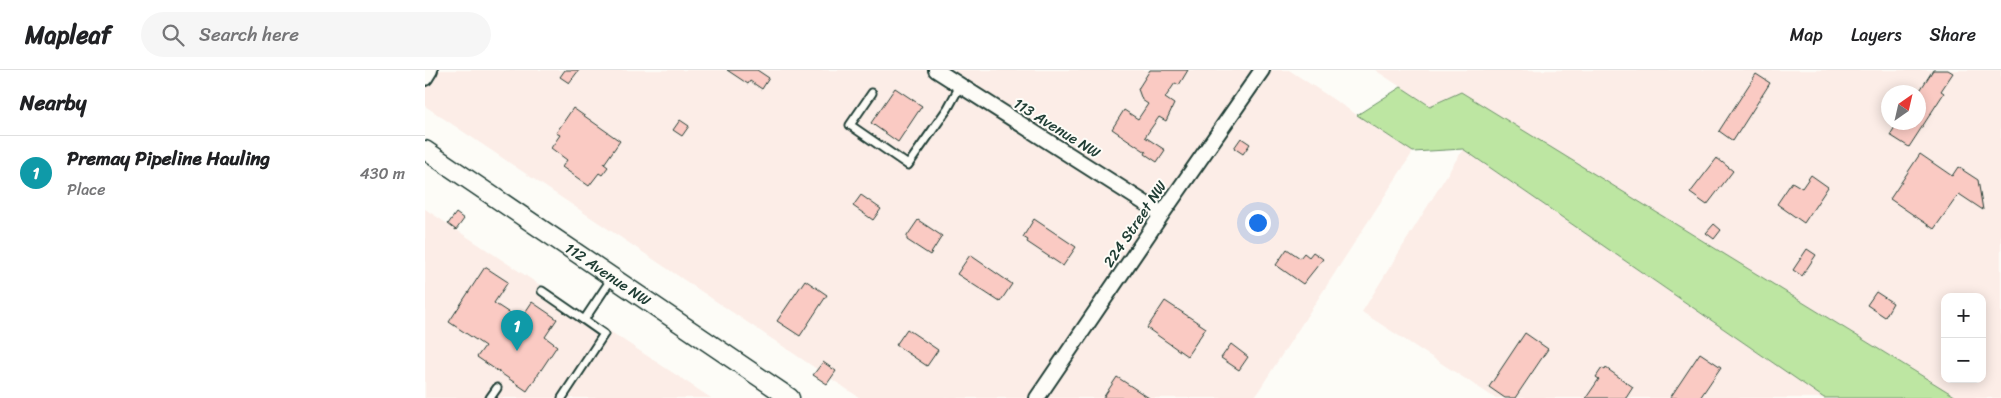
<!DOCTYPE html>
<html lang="en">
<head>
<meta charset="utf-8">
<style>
	:root { --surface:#fff; --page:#f6f6f6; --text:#202124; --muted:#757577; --line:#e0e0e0; --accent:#b45309 }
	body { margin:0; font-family:Sriracha,sans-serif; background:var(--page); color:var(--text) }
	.controls { position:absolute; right:15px; bottom:15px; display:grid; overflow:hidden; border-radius:10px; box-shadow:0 2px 12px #0003 }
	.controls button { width:45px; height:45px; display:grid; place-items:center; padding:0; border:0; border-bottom:1px solid var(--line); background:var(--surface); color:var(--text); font:25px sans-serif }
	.compass { position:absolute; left:1456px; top:15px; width:45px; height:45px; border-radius:50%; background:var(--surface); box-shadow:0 2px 12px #0003; rotate:34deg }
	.you { position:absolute; left:832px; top:152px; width:18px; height:18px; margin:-12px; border:4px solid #fff; border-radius:50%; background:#1a73e8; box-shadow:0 0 0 8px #1a73e833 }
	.badge { display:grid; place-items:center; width:32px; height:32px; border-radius:50%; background:var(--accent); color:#fff; font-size:16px; font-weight:700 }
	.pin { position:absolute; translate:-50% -41px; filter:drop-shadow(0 1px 2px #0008) }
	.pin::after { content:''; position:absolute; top:26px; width:18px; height:15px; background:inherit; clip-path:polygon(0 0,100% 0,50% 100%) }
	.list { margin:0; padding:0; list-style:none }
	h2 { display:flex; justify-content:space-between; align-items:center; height:65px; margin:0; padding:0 20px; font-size:21px }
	h2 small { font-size:16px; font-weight:400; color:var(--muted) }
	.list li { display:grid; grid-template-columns:32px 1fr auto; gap:15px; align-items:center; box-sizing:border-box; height:75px; padding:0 20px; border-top:1px solid var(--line) }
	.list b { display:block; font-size:19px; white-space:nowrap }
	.list p { margin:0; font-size:16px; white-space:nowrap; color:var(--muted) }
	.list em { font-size:16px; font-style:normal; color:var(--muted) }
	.icon { flex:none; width:28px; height:28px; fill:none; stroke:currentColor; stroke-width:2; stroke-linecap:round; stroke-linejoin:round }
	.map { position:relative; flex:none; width:1576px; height:328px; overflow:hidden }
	header { display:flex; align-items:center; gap:30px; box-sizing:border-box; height:70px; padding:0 25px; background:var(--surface); border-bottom:1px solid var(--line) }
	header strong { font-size:24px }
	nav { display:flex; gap:28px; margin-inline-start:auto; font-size:18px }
	.search { width:350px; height:45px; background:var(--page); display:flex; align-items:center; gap:12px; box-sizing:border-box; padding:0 18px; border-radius:28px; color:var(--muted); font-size:19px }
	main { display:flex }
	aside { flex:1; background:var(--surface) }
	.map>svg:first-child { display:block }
</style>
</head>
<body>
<header>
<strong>Mapleaf</strong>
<div class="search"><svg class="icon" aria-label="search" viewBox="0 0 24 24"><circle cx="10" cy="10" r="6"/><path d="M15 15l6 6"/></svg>Search here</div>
<nav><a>Map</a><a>Layers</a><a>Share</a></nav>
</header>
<main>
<aside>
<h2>Nearby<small></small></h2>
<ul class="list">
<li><span class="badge" style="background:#0f9aa8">1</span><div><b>Premay Pipeline Hauling</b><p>Place</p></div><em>430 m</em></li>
</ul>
</aside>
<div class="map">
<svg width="1576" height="328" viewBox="0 0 1576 328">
	<rect width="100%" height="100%" fill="#fdfcf7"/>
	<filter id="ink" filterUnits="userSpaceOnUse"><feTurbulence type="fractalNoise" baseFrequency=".02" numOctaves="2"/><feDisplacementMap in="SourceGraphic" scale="10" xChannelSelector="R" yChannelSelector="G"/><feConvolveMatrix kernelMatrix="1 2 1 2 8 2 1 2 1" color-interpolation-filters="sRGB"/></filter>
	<g filter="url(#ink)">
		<!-- built -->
		<path fill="#fcede7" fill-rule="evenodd" d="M0,0H864L988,82L829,328H435L0,36Z
			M950,0H1576V328H1533L1036,23L1005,36ZM1464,22H1494V52H1464ZM1520,227H1557V309H1520Z
			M1038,79L1399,328H1070L937,242Z
			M0,139L286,328H0Z"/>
		<!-- green -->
		<path fill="#bde6a2" stroke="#6e926b" d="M976,17L1005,36L1036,22L1533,328H1399L1038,79L988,82L932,45Z"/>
		<!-- building -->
		<path fill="#facac3" stroke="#1f3d34" d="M140,0H154L144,13L135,7Z
			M302,0H332L344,8L337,19L325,11L323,14Z
			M725,0H763L754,15L750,13L740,28L749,34L741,51L734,47L720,67L740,80L732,92L720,84L721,82L687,59L699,40L713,49L723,34L717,30L713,19Z
			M1508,0H1523L1528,3L1516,21L1519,23L1484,77L1465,65L1473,52H1494V22Z
			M1331,4L1345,13L1308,71L1294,61Z
			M470,18L497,36L473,72L446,53Z
			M148,38L195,71L179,94L183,97L177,105L174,103L164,116L137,97L142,90L126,78L135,65L131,63Z
			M255,50L264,56L257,66L248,60Z
			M816,68L825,74L818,84L809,78Z
			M1495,84L1527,106L1533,97L1553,110L1558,140L1534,124L1509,159L1465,129Z
			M1292,88L1308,101L1282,135L1265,123Z
			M1386,105L1403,117L1379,153L1352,134L1367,112L1377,118Z
			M436,125L456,139L448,150L428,136Z
			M31,143L39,149L31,160L23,154Z
			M609,149L651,177L638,196L602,172L603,170L598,167Z
			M493,150L517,166L505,185L482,170V166Z
			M1289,154L1296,160L1289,169L1281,163Z
			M862,179L875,188L879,183L884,187L888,182L898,189L878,214L851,195Z
			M1382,179L1391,185L1377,206L1368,200Z
			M545,185L587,214L575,232L532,204Z
			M60,197L83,212L69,233L95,250L107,232L132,249L120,267L132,276L102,321L52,287L60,276L24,252Z
			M380,210L402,225L375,266L352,251Z
			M1451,222L1468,233L1460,247L1442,235Z
			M740,231L781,258L762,286L722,258Z
			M482,259L513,280L502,296L471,275Z
			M1100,263L1123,279L1090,328H1080L1064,317Z
			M806,274L823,287L814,300L796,288Z
			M1275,283L1296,297L1275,328H1245Z
			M398,292L411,301L402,314L388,305Z
			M1177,298L1180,300L1181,298L1208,317L1201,328H1161L1174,309L1171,307Z
			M692,307L724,328H678Z"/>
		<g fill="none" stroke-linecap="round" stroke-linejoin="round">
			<!-- service casing -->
			<g stroke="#1f3d34" stroke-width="11">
				<path id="service" d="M447,23L425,55L483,95L523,38L535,16
					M117,221L159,250L187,208
					M65,328L72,318
					M137,328L179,264L159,250"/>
			</g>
			<!-- minor casing -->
			<g stroke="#1f3d34" stroke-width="18">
				<path id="minor" d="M511,0L737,144
					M0,8L5,0
					M612,328L737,144L837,0"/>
			</g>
			<!-- tertiary casing -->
			<g stroke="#1f3d34" stroke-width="21">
				<g id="tertiary">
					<path id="s1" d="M0,80L365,328"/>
				</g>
			</g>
			<!-- service -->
			<use href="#service" stroke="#fdfcf7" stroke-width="7"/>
			<!-- minor -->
			<use href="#minor" stroke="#fdfcf7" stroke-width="14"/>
			<!-- tertiary -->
			<use href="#tertiary" stroke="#fdfcf7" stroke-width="18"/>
		</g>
	</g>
	<g text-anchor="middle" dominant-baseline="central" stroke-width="4" stroke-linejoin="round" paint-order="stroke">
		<!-- street labels -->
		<g font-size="15" fill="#1f3d34" stroke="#fdfcf7">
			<text transform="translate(632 58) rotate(32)">113 Avenue NW</text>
			<text transform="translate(710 154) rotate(-56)">224 Street NW</text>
			<text stroke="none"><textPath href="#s1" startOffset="221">112 Avenue NW</textPath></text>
		</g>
	</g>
</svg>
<div class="controls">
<button>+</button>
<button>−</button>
</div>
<svg class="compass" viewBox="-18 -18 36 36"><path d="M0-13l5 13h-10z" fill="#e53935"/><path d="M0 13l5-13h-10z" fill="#757577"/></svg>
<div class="you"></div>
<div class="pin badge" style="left:92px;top:281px;background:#0f9aa8">1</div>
</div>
</main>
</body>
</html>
